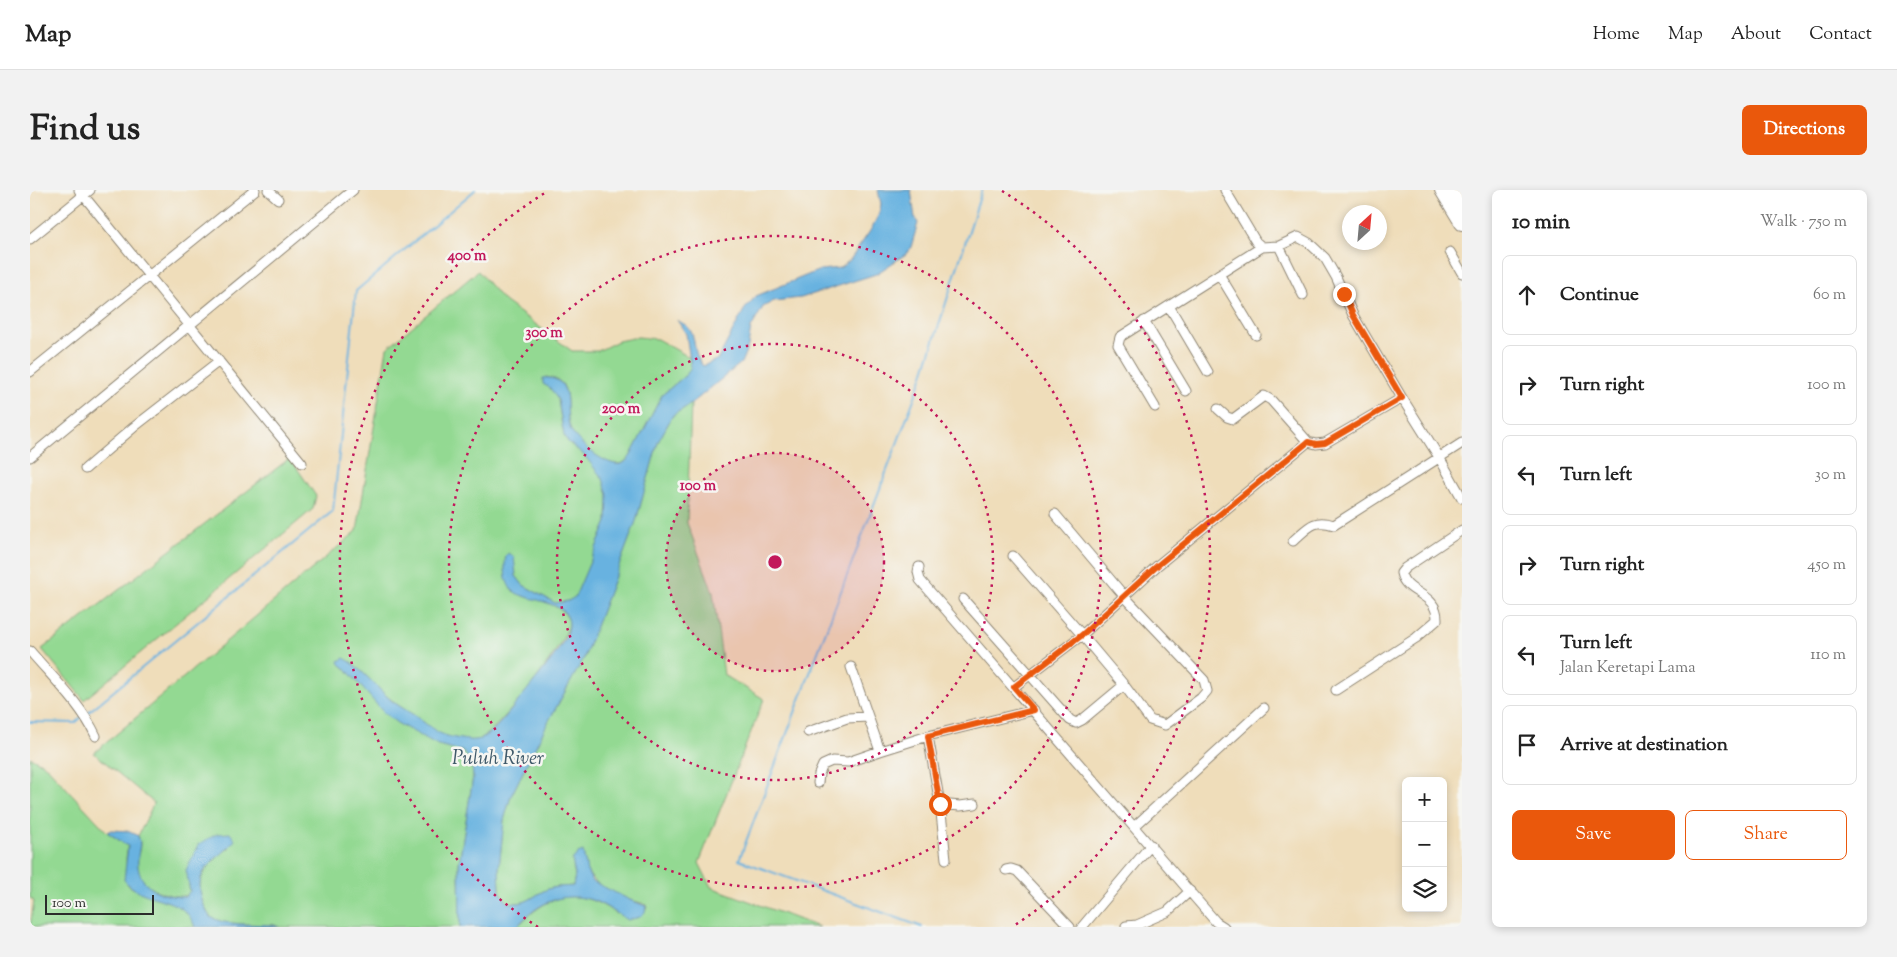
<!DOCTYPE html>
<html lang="en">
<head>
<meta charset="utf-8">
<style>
	:root { --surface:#fff; --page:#f2f2f2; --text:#222; --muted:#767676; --line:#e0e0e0; --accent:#ea580c }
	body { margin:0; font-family:"Sorts Mill Goudy",serif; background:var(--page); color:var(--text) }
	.controls { position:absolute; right:15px; bottom:15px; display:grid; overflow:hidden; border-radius:8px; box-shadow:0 2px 8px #0003 }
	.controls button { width:45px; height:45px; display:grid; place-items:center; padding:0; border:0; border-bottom:1px solid var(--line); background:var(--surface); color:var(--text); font:25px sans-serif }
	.compass { position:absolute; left:1312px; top:15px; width:45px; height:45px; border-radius:50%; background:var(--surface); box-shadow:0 2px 8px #0003; rotate:26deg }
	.scale { position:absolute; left:15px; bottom:12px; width:109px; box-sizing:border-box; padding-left:5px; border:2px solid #2b2b2b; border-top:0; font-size:14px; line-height:18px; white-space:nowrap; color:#2b2b2b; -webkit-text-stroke:4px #f6f6f2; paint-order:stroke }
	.stop { position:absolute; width:15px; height:15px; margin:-11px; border:4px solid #ea580c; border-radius:50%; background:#fff }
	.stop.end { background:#ea580c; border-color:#fff; box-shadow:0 1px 5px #0008 }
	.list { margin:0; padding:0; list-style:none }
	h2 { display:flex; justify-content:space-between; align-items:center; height:65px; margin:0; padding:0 20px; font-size:21px }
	h2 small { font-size:16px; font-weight:400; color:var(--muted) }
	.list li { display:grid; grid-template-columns:32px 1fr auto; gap:15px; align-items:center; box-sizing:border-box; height:80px; margin:0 10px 10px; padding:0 10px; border:1px solid var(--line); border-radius:8px }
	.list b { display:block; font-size:19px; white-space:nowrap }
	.list p { margin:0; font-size:16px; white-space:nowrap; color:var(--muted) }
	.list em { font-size:16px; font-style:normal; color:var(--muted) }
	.actions { display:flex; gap:10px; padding:15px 20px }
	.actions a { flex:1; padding:11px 0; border:1px solid var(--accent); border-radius:8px; text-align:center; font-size:18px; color:var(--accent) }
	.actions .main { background:var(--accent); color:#fff }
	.icon { flex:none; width:28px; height:28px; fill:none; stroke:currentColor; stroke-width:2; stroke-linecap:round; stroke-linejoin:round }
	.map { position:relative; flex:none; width:1432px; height:737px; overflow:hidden; border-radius:8px }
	header { display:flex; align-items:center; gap:30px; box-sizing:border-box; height:70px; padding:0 25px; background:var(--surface); border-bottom:1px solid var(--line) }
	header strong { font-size:24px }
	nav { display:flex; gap:28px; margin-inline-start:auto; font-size:18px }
	.intro { display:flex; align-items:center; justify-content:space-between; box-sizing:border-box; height:120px; padding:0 30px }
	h1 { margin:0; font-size:35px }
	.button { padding:12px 22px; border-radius:8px; background:var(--accent); color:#fff; font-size:18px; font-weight:700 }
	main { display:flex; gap:30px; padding:0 30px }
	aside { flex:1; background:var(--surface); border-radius:8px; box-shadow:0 2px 8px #0003 }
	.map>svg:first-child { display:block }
</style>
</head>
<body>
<header>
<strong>Map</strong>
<nav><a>Home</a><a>Map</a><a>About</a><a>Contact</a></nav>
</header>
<div class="intro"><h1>Find us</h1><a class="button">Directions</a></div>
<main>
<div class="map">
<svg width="1432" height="737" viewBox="0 0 1432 737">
	<rect width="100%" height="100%" fill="#f6f6f2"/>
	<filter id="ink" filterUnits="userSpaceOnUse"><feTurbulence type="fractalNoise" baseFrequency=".02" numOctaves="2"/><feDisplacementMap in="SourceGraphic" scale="10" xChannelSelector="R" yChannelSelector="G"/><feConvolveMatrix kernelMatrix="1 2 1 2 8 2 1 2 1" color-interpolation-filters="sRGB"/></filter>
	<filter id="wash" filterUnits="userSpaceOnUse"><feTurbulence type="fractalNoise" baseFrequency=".0096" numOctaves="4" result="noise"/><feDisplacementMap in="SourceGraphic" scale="20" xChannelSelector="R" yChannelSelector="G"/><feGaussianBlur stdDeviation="1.12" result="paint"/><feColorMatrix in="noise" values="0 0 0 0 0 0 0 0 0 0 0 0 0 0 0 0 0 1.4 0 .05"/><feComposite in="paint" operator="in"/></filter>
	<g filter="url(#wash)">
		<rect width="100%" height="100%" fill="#efddba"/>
		<!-- green -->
		<path fill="#93d992" stroke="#5f825e" d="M448,81L474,111L542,161H568L588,151L608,147L627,149L659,167L661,177L657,184L632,205L600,267C596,271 593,274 587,274C572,274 544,251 540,237C535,225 540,207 533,195C529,189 522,188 516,187L528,210L532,236L538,252L554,265L574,289L578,305L577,332L545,408L538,411L525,413L493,395L486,386L485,375L475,376L495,406C507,408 537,417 539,432C541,449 465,546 447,550C438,552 422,548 413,545C403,542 397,534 388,528C380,522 371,518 363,511C348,500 336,484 321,472L310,474L316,479L339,504L408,555L432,561L438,567L442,574L443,587L429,674L430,737H249L244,735L210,734L193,732L180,727C160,692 172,679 200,657L157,684L160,701L157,705C149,708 139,705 130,702C110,694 104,682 109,661C110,655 111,652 108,646L124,613L64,563L327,341L357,158Z
			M661,214L657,333L683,402L694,485L734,509L669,673L681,697L789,737H487C519,703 547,696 587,724L617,718L616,715C611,712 606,712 600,710C584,705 565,696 557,681L543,677L545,685L543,696C536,697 529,696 522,698C504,702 500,717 477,712L470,701L469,678L474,630L481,606L518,532L554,468L606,331L628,252L643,225Z
			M260,268L286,306L283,319L54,510L12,459Z
			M0,567L15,575L77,642L98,656L96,668L98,695C121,712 155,706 165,737H0L4,711L0,708Z"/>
		<!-- water -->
		<path fill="#68b2e0" stroke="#4a6e86" d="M848,0H881L885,28L888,33L881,57L876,64L846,84L771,108L744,111L733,117L721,138L718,156L711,173L661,214L643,225L628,252L606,331L554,468L518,532L481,606L474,630L469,678L470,701L477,712C500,717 504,702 522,698C529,696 536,697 543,696L545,685L542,670L548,663L553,661L557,681L562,691L600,710L616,716L615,722L610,727L598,730C587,724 578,717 567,712C536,699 507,712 487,737H430L429,674L443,587L442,574L438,567L432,561L408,555L367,533L354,523L316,479L310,474L309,471L314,468L321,472C336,484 348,499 362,511C370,517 380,522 388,528C406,541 408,545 431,549C437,550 445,551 450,549C467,540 478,523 490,509C503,492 532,460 538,441C547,410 496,412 483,401C474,393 474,375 476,365L479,363L484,367L486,386L493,395L525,413L538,411L545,407L577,332L578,305L573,289L554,265L538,252L534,246L528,210L520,198L513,194V188C520,187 529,189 533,196C540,208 535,225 540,238C545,251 576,277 591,274C595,273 597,270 600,267L632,205L657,184L661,177L656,144L647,130C650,132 655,134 658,137C667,147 662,164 673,176L688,169L714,120L726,106L790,80L810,78L820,70L840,41L849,24L851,14Z
			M81,640L100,641L108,646C112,654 108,660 108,668C105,696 131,707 155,707L160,701L156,680L169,654L187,644L200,643L205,650C198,660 187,666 179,675C164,690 170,711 180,727L193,732L210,734L244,735L249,737H165C153,703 115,715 94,690L98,656L77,642Z"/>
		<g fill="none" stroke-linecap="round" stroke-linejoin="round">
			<!-- stream -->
			<path stroke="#68b2e0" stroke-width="2" d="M56,524L303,321L326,101L445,0
				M0,532L45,533L52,527
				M892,737L709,670L892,188L952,0"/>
		</g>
	</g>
	<g filter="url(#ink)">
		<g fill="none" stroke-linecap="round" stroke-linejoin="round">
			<!-- minor casing -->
			<g stroke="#8d8472" stroke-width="11">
				<path id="minor" d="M49,0L272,273
					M238,0L248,9
					M1195,0L1226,52L1232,57L1249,56L1268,47L1279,53L1295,68L1306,87L1323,125L1372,208L1409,267L1432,308
					M0,49L60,0
					M1249,56L1273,105
					M1420,62L1432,83
					M1189,84L1226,145
					M1139,116L1178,182
					M1114,131L1156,201
					M0,182L225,0
					M1125,217L1088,155L1090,147L1232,57
					M1188,219L1197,227L1203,229L1234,206L1241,210L1278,252
					M0,267L323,0
					M55,279L104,237L189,171
					M1263,351C1278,338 1283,328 1304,335L1432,253
					M983,366L1052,445L1094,495L1120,530L1135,535L1171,508L1177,501L1174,490L1095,407L1025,324
					M889,377L888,382L890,390L1186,732L1194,737
					M933,409L1040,530L1046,533L1052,530L1094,495
					M0,461C23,488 51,514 66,546
					M821,477L850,561L898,546L1004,520
					M984,497L1052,445L1128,375L1278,252L1286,254L1295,253L1372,208
					M1306,500L1386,448L1407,430C1408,402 1375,405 1371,383L1375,378L1432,340
					M778,542L817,528L838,527
					M898,546L910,614L930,616L945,614
					M788,593L789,584L793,575L802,571L818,572L850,561
					M910,614L916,669
					M1105,636L1234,518
					M976,680L981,679L987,681L1040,737
					M1096,736L1107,735L1137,722L1160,701
					M1052,737L1121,655"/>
			</g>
			<!-- highway casing -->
			<g stroke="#8d8472" stroke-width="16">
				<path id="highway" d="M1412,0L1432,33
					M1425,0L1432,12"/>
			</g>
			<!-- minor -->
			<use href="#minor" stroke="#fff" stroke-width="9"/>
			<!-- highway -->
			<use href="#highway" stroke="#fff" stroke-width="14"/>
		</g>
	</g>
	<g fill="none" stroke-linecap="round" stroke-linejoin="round" filter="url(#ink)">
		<!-- route -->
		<path stroke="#ea580c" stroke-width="6" d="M910,614L898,546L1004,520L984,497L1052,445L1128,375L1278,252L1286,254L1295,253L1372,208L1323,125L1314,104"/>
	</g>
	<!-- distance rings -->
	<circle cx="745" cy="372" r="109" fill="#c2185b" fill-opacity=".12"/>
	<g fill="none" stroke="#c2185b" stroke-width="2.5" stroke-dasharray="2.5 5">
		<circle cx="745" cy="372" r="109"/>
		<circle cx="745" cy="372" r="218"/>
		<circle cx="745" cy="372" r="326"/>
		<path d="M508 737A435 435 0 0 1 518 1M972 1A435 435 0 0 1 982 737"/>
	</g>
	<g text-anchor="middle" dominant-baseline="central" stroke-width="5" stroke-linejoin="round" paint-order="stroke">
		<!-- water labels -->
		<g font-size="20" font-style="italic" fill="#405a6a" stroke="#f6f6f2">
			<text x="468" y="569">Puluh River</text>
		</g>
	</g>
	<circle cx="745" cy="372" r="8" fill="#c2185b" stroke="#f6f6f2" stroke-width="2.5"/>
	<g font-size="15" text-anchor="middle" font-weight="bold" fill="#c2185b" stroke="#f6f6f2" stroke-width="5" stroke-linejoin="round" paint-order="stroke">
		<text x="437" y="70">400 m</text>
		<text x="514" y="147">300 m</text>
		<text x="591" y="223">200 m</text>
		<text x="668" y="300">100 m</text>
	</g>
</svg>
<div class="controls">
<button>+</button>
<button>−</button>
<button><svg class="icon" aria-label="layers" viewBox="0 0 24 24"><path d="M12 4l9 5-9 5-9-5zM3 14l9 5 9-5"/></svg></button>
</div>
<svg class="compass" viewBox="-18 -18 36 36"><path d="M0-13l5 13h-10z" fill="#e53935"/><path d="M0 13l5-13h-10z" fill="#767676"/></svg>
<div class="scale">100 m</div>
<div class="stop" style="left:910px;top:614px"></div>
<div class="stop end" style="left:1314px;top:104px"></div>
</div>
<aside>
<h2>10 min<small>Walk · 750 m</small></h2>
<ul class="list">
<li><svg class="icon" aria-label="ahead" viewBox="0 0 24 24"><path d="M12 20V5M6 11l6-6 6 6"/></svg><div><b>Continue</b></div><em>60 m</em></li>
<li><svg class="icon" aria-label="right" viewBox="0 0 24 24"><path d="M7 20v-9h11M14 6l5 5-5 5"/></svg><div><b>Turn right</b></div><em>100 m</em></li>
<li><svg class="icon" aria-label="left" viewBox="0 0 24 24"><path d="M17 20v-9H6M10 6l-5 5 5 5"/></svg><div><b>Turn left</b></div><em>30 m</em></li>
<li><svg class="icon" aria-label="right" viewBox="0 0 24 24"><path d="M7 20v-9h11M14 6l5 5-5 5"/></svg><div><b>Turn right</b></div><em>450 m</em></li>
<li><svg class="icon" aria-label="left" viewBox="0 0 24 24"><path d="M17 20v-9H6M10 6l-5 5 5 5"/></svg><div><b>Turn left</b><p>Jalan Keretapi Lama</p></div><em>110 m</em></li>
<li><svg class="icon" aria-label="arrive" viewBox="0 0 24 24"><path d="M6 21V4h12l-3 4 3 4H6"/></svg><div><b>Arrive at destination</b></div></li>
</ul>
<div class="actions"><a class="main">Save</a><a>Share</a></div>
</aside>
</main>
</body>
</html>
